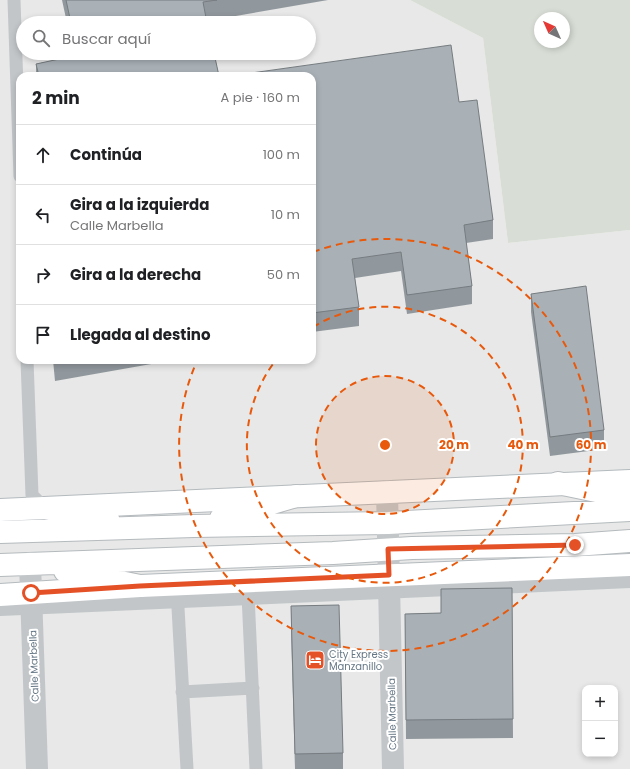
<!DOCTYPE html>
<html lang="es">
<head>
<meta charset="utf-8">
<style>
	:root { --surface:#fff; --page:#f2f2f2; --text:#202124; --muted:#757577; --line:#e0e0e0 }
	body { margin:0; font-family:Poppins,sans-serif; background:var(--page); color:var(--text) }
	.controls { position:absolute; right:12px; bottom:12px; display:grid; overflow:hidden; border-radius:8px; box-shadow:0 2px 6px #0003 }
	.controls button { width:36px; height:36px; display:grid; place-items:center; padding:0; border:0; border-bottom:1px solid var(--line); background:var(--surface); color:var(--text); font:20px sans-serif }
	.compass { position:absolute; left:534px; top:12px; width:36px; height:36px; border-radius:50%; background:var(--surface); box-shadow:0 2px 6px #0003; rotate:315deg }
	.stop { position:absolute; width:12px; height:12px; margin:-9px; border:3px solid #e45127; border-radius:50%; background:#fff }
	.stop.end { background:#e45127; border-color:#fff; box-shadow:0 1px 4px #0008 }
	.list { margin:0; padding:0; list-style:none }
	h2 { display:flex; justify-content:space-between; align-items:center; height:52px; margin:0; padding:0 16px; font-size:17px }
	h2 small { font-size:13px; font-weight:400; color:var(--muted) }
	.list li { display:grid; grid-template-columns:26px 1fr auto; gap:12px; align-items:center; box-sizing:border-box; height:60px; padding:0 16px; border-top:1px solid var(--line) }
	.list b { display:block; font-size:15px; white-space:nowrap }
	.list p { margin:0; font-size:13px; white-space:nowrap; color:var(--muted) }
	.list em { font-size:13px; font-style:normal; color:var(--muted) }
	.icon { flex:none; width:22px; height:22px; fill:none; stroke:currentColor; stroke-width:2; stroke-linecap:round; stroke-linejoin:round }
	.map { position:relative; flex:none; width:630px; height:769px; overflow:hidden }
	.search { position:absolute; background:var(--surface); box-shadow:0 2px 6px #0003; left:16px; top:16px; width:300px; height:44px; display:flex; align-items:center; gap:10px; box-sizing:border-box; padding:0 14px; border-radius:22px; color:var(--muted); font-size:15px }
	.panel { position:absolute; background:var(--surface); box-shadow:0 2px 6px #0003; left:16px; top:72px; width:300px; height:292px; border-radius:12px }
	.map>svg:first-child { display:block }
</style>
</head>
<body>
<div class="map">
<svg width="630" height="769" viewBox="0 0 630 769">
	<rect width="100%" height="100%" fill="#f7f7f4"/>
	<!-- built -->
	<path fill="#e7e8e7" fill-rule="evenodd" d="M0,0H410L483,38L508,243L630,230V769H0ZM23,23H309V53H23ZM20,76H312V360H20ZM585,688H615V754H585Z"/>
	<!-- green -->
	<path fill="#d8ded5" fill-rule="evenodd" d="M410,0H630V230L508,243L483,38ZM540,18H564V42H540Z"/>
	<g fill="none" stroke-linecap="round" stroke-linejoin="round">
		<!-- secondary casing -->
		<g stroke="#b4babe" stroke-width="24">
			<path id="secondary" d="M0,510L630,481
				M0,595L140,586L630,565"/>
		</g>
		<!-- primary casing -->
		<g stroke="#b5babd" stroke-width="24">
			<path id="primary" d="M558,483L630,498
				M45,508L108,519
				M221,518L296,496
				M0,532L194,526L388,523L630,510
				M0,565L333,553L412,548L575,545L630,541
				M65,571L140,586"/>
		</g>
		<!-- service -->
		<path stroke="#c2c6c9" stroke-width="13" d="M14,0L20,176
			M27,360L32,495L45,508
			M248,587V595L256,769
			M177,590L187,769
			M182,692L253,688"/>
		<!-- pedestrian -->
		<path stroke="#c2c6c9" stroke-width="20" d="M0,606L630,578"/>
		<!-- minor -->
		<path stroke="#c2c6c9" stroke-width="22" d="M387,491L393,769
			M30,563L37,769"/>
		<!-- secondary -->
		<use href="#secondary" stroke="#fff" stroke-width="22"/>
		<!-- primary -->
		<use href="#primary" stroke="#fff" stroke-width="22"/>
	</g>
	<!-- wall -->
	<path fill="#91989d" d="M62,0H328L207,21V23H67Z
		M73,53H214L219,76H36V64L74,56Z
		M312,76L459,102L493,220V239L466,243L472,286V304L407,314L401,271L355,278L359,307V326L312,332Z
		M531,294L604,430V449L550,456L531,312Z
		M53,360H174L55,381Z
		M512,588L513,738L406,739L405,614L441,613Z
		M291,606L343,753V769H295L291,631Z"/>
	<!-- building -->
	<path fill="#a9b1b7" stroke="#767c80" d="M66,0H217L203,2L207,23H71Z
		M451,45L459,102L477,100L493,220L464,225L472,286L407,295L401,252L352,259L359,307L312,313V76H230Z
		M77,53H214L219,76H39L36,64L78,55Z
		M586,286L604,430L550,437L531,294Z
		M54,360H66L55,362Z
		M512,588L513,719L406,720L405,614L441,613V589Z
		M339,605L343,753L295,754L291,606Z"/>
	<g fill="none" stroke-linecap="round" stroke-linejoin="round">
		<!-- route -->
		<path stroke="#e45127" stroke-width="5" d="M31,593L140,586L389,575L388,549L575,545"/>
	</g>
	<!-- distance rings -->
	<circle cx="385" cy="445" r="69" fill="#e8590c" fill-opacity=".12"/>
	<g fill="none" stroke="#e8590c" stroke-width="2" stroke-dasharray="7 5">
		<circle cx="385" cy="445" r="69"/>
		<path d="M313 327A138 138 0 1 1 276 360"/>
		<path d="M313 252A206 206 0 1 1 197 361"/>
	</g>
	<!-- icons -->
	<defs>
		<g id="hotel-square" transform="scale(1)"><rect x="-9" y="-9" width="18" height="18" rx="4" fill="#e45127" stroke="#fff"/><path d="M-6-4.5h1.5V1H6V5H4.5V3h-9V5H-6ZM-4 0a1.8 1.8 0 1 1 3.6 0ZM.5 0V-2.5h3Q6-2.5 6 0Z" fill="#fff"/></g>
	</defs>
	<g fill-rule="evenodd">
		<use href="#hotel-square" x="315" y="660"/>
	</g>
	<g text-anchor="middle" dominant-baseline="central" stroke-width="4" stroke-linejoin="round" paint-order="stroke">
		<!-- poi labels -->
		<g font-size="10" fill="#667785" stroke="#fff" text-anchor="start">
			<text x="329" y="654">City Express<tspan x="329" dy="12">Manzanillo</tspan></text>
		</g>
		<!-- street labels -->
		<g font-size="10" fill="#667785" stroke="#fff">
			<text transform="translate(34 666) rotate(-92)">Calle Marbella</text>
			<text transform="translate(392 714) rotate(-91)">Calle Marbella</text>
		</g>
	</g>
	<circle cx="385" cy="445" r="6" fill="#e8590c" stroke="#fff" stroke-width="2"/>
	<g font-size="12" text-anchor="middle" font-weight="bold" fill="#e8590c" stroke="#fff" stroke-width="4" stroke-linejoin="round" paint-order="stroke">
		<text x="454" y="449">20 m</text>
		<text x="523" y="449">40 m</text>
		<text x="591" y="449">60 m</text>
	</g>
</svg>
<div class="controls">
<button>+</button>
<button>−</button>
</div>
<svg class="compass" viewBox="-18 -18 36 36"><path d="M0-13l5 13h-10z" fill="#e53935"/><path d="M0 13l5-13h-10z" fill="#757577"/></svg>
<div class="stop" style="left:31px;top:593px"></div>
<div class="stop end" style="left:575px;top:545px"></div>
<div class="search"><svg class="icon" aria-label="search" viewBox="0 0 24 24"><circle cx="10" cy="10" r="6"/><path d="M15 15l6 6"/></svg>Buscar aquí</div>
<section class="panel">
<h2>2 min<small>A pie · 160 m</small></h2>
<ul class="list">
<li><svg class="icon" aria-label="ahead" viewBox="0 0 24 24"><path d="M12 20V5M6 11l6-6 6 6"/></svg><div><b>Continúa</b></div><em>100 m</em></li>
<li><svg class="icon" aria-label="left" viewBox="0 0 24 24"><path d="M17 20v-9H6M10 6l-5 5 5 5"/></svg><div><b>Gira a la izquierda</b><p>Calle Marbella</p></div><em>10 m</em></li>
<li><svg class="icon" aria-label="right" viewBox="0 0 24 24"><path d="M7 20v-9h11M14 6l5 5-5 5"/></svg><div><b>Gira a la derecha</b></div><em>50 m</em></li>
<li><svg class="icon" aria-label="arrive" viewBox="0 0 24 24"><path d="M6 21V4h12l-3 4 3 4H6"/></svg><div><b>Llegada al destino</b></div></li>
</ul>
</section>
</div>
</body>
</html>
